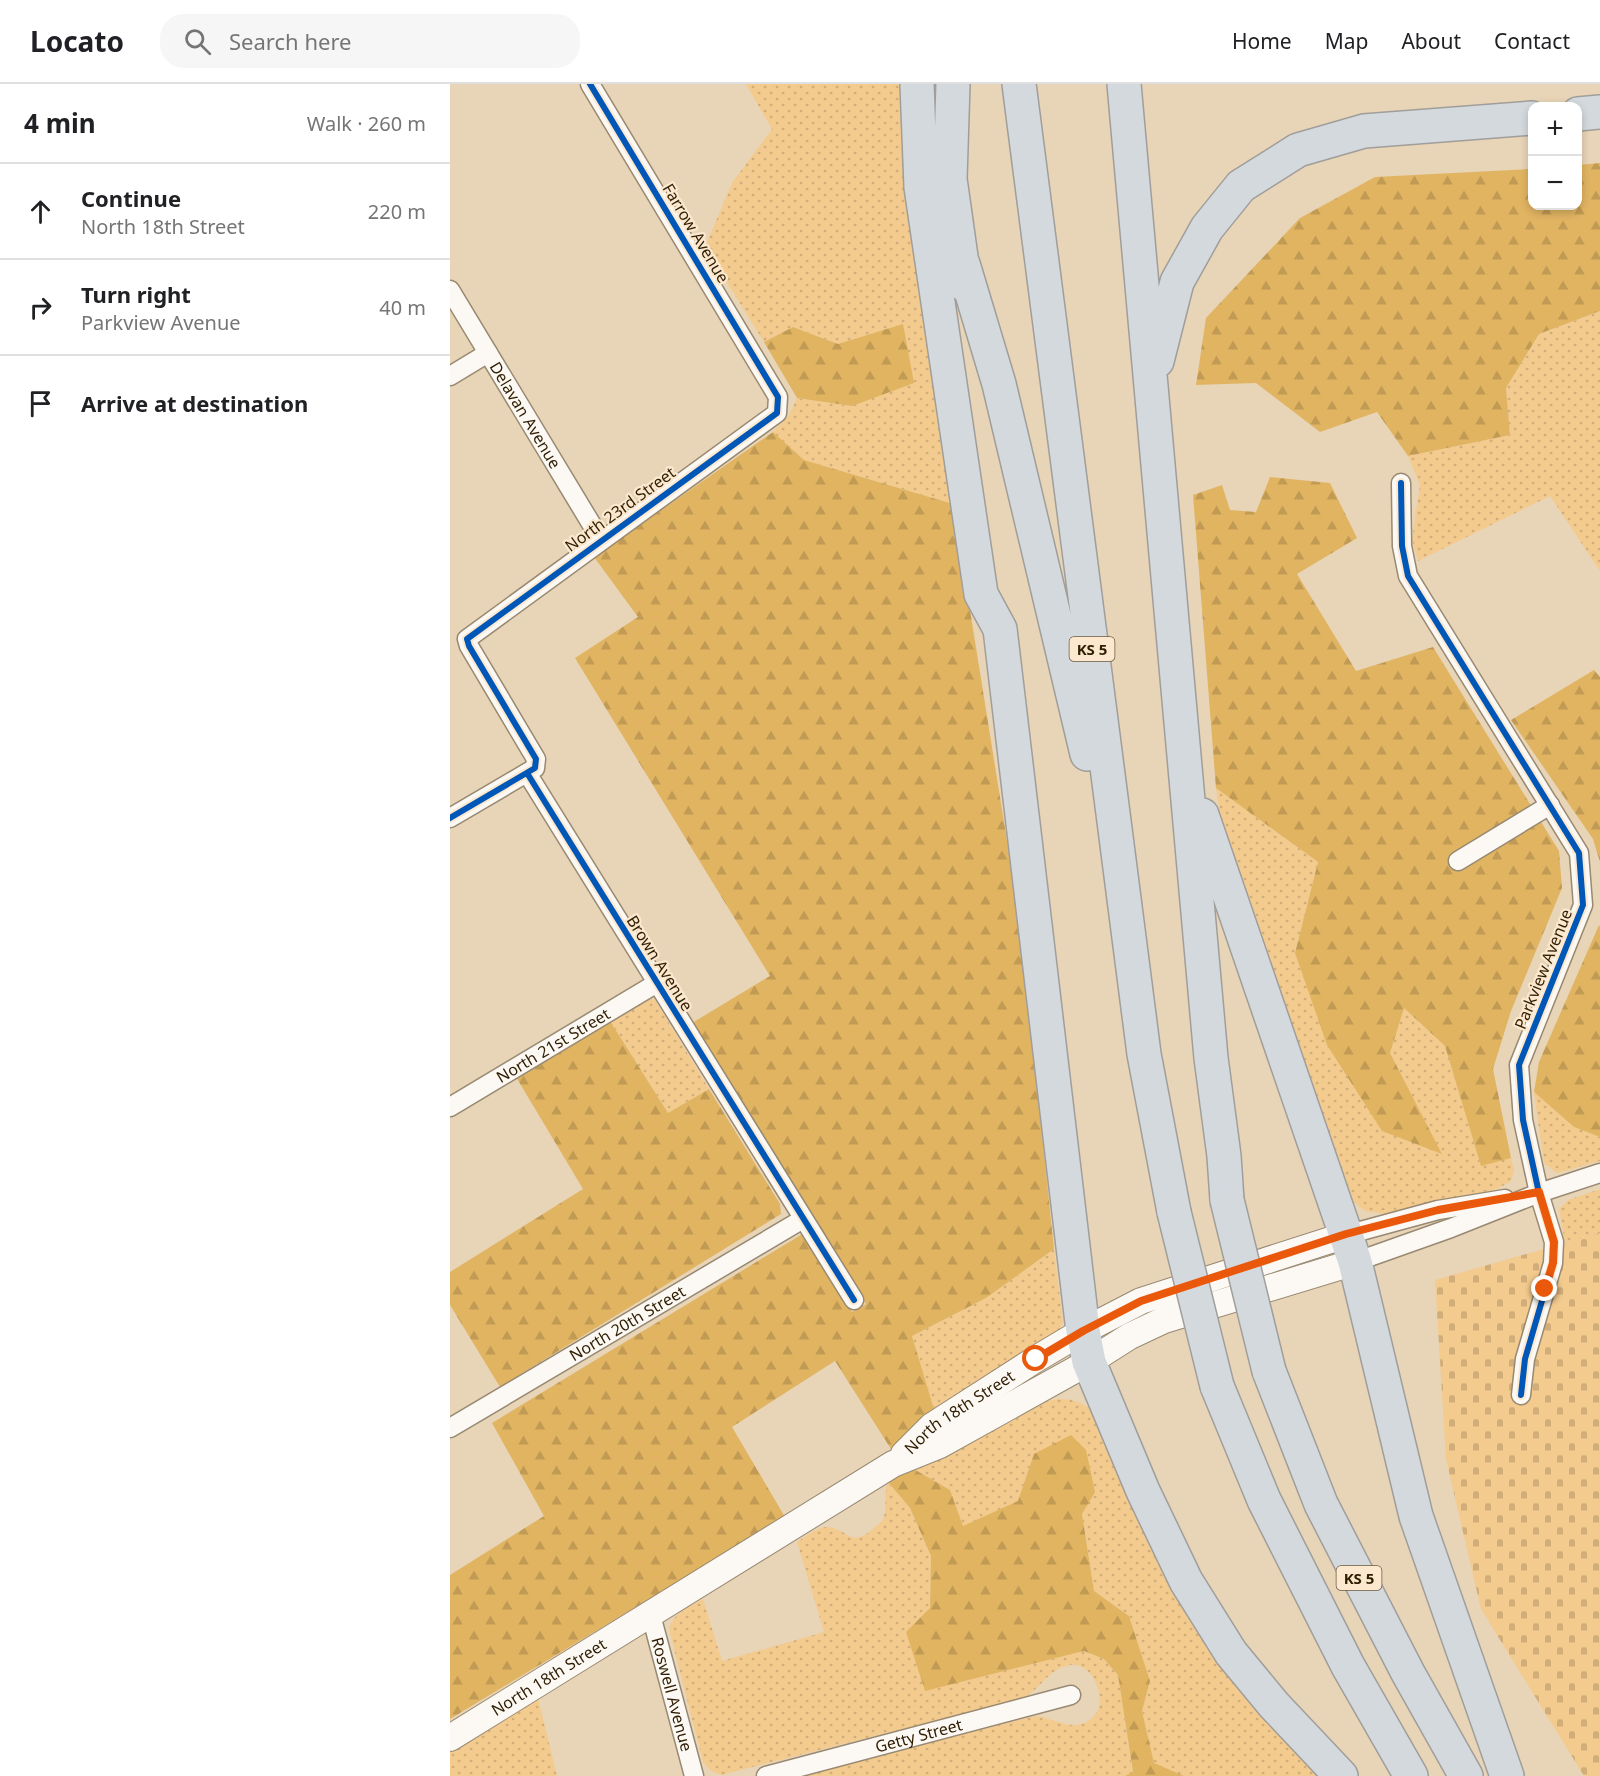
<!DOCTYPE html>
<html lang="en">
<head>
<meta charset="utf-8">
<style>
	:root { --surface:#fff; --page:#f6f6f6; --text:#202124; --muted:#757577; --line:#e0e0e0 }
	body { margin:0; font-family:"Noto Sans",sans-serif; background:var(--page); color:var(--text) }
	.controls { position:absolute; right:18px; top:18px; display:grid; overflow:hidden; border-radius:12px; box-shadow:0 3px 9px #0003 }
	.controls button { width:54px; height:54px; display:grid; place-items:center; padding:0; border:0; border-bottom:2px solid var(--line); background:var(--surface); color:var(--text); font:30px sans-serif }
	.stop { position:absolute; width:18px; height:18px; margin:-14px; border:4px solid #ea580c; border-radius:50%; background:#fff }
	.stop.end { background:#ea580c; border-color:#fff; box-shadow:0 2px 6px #0008 }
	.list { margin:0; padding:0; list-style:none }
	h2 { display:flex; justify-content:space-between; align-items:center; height:78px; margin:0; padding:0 24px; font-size:26px }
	h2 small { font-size:20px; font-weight:400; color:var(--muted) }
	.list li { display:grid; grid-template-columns:39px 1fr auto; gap:18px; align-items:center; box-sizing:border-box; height:96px; padding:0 24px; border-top:2px solid var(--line) }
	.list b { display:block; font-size:22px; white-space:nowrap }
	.list p { margin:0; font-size:20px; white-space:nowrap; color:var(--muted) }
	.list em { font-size:20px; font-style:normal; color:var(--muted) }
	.icon { flex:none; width:33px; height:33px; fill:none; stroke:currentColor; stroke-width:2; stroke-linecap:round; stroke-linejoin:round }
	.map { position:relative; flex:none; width:1150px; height:1692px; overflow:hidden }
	header { display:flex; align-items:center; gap:36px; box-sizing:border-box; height:84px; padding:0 30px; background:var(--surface); border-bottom:2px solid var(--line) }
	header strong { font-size:28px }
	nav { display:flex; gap:33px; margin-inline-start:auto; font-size:21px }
	.search { width:420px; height:54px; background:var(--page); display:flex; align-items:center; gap:15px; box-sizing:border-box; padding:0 21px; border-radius:24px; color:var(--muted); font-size:22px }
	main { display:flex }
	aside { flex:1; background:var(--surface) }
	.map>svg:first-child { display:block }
</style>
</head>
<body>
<header>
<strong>Locato</strong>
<div class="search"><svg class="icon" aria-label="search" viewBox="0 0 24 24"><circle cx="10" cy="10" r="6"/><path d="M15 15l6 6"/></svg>Search here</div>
<nav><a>Home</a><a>Map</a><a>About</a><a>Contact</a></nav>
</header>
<main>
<aside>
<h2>4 min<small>Walk · 260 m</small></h2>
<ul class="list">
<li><svg class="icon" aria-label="ahead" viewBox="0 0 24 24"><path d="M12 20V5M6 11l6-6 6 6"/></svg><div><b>Continue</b><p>North 18th Street</p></div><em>220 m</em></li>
<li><svg class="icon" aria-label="right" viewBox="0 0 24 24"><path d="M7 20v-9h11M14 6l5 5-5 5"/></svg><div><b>Turn right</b><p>Parkview Avenue</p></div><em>40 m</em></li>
<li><svg class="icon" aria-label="arrive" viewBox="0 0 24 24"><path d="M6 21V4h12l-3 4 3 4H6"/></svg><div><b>Arrive at destination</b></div></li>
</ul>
</aside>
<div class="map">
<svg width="1150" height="1692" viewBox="0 0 1150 1692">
	<defs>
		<pattern id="grass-dots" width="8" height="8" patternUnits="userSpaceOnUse" patternTransform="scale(1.5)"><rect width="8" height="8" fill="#f3cb8e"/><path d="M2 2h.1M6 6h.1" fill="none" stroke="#d1ae79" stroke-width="1.8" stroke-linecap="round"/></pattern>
		<pattern id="forest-firs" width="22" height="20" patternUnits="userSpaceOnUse" patternTransform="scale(1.5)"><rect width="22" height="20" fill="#e1b462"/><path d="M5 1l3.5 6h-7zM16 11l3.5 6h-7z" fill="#c19a53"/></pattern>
		<pattern id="cemetery-stones" width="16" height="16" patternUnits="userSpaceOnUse" patternTransform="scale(1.5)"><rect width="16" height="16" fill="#f3cb8e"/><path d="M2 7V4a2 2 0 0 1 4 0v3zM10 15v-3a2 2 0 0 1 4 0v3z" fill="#d1ae79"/></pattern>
	</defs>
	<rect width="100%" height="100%" fill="#e8d4b7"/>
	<!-- grass -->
	<path fill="url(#grass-dots)" d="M296,0H455L503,420L354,376L323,348L339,331L347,314L402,322L388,260L343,243L314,258L255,163L282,99L322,45Z
		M1150,227V487L1100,412L968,477L962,455L970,401L958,372L1060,351L1056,304L1089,250Z
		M766,704L868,778L845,869L992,1070L940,969L953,923L995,962L1031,1081L1061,1074L1064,1086L1061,1097L1047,1105L936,1130L915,1127L900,1115L774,758Z
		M198,914L205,916L259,1005L218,1029L160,937Z
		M1084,1008L1124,1043L1150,1053V1077L1107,1089L1094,1079Z
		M1150,1105V1149L1115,1159L1109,1125L1118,1116Z
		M604,1165L613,1239L603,1255L486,1332L462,1252L536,1214Z
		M607,1315C625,1315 635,1319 648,1332L878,1692H734L704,1680L692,1627L700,1597L679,1532L644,1507L632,1430L584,1370L568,1418L513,1443L500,1406L462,1384L595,1318Z
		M438,1398L460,1424L481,1472L480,1524L475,1606L634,1567L654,1575L668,1591L683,1689L675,1692H350L585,1632C598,1633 614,1642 626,1641C667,1636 648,1577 620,1581C597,1585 591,1606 571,1615L271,1691L261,1687L253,1678L219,1545C223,1529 239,1523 253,1515L272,1577L374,1548L347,1458C355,1453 366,1444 376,1443C396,1442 399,1466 423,1445C426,1442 431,1439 433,1435C438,1424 433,1410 438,1398Z
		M88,1614L107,1692H0V1668Z"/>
	<!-- forest -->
	<path fill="url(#forest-firs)" d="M1150,79V227L1089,250L1056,304L1060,351L958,372L927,328L870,348L806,299L746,301L756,234L850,134L925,93L1082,85V122H1128V81Z
		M453,240L464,299L402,322L347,314L314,258L343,243L388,260Z
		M323,348L354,376L503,420L570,838L604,1165L536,1214L462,1252L486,1332L441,1365L385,1277L282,1343L335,1433L0,1635V1491L94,1432L42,1339L354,1149L402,1228L416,1220L242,939L320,892L125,574L188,533L144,473Z
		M820,393L880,399L907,454L847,490L906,587L983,563L1109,767L1112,804L1061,927L1043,985L1061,1074L1031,1082L995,962L954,924L940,969L992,1070L932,1047L877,961L845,869L868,778L766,704L743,411L772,401L780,426L806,428Z
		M1144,586L1150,593V778L1143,755L1061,636Z
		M1149,841L1150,843V1053L1124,1043L1084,1008L1089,978Z
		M160,937L218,1029L259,1005L330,1120L331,1130L50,1303L0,1221V1188L133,1105L66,993Z
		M621,1351L636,1366L645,1408L632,1430L644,1507L679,1532L700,1597L692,1627L704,1679L734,1692H675L683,1688L668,1591L654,1575L634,1567L475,1607L456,1548L480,1524L481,1472L460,1424L438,1398L462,1384L500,1406L513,1442L568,1417L584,1370Z"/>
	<!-- cemetery -->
	<path fill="url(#cemetery-stones)" d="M1150,1149V1692H1134L1031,1525L996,1375L985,1196Z"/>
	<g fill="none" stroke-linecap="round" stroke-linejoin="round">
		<!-- minor casing -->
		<g stroke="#988972" stroke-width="21">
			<g id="minor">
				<path id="s1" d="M0,206L151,456"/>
				<path d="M0,292L38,269"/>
				<path d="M951,399L952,462L958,492L1129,769L1133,821L1069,981L1073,1036L1089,1109L1104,1158L1103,1179L1075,1275L1071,1311"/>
				<path d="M77,689L404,1216"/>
				<path d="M0,734L85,684L86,675L19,562L17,555L327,329L328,313L140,0"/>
				<path d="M1008,777L1100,721"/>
				<path id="s2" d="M0,1023L207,899"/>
				<path d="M896,1151L988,1126L1055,1115"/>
				<path d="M905,1178L1001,1144L1089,1109L1150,1089"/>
				<path id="s3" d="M0,1344L353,1135"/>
				<path id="s4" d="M201,1531L244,1692"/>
				<path id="s5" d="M316,1692L621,1611"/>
			</g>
		</g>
		<!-- secondary casing -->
		<g stroke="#988972" stroke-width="28">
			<g id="secondary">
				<path id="s6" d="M454,1370L482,1342L586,1275L633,1247L691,1217L896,1151"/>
				<path id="s7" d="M0,1654L443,1380L490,1361L639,1278L680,1252L714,1236L905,1178"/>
			</g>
		</g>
		<!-- motorway casing -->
		<g stroke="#a09e9a" stroke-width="36">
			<path id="motorway" d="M467,0L471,103L531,510L550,545L633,1247L639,1278L693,1407L736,1497L781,1569L824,1621L891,1692
				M503,0L500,95L515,201
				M569,0L694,970L724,1128
				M674,0L761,974L774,1072L777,1116
				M1128,30L1150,28
				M513,180L549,300L637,670
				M707,277L727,198L757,144L791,102L848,66L914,47L1082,34
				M752,731L896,1151L905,1178L966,1432L1057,1692
				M819,1287L871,1420L958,1589L1016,1692
				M767,1302L814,1416L898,1582L961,1692"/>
		</g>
		<!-- minor -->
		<use href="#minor" stroke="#fcf9f4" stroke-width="18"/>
		<!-- secondary -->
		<use href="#secondary" stroke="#fcf9f4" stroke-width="26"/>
		<!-- motorway -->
		<use href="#motorway" stroke="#d4d9de" stroke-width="33"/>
		<!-- motorway-bridge casing -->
		<g stroke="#a09e9a" stroke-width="36" stroke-linecap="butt">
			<path id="motorway-bridge" d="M777,1116L819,1287
				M724,1128L767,1302"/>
		</g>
		<!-- motorway-bridge -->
		<use href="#motorway-bridge" stroke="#d4d9de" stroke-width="33"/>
		<!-- cycleway casing -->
		<g stroke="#fbe8ce" stroke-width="10">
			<path id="cycleway" d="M951,399L952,462L958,492L1129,769L1133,821L1069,981L1073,1036L1089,1109L1104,1158L1103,1179L1075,1275L1071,1311
				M77,689L404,1216
				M0,734L85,684L86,675L19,562L17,555L327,329L328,313L140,0"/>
		</g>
		<!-- cycleway -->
		<use href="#cycleway" stroke="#0057b8" stroke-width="6"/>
	</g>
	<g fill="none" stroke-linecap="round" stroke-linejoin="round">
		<!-- route -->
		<path stroke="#ea580c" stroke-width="8" d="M586,1275L633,1247L691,1217L896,1150L988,1126L1089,1108L1104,1158L1103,1179L1095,1205"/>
	</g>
	<g text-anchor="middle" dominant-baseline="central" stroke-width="4.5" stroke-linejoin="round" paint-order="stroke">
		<!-- shield labels -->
		<g fill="#fbe8ce" stroke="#6d5b3f" stroke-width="1.5">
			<rect x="619.5" y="553" width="45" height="24" rx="4.5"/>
			<rect x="886.5" y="1482" width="45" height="24" rx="4.5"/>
		</g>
		<g font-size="15" font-weight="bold" fill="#301e02">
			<text x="642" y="565">KS 5</text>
			<text x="909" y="1494">KS 5</text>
		</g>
		<!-- street labels -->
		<g font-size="16" fill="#301e02" stroke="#fbe8ce">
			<text transform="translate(246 149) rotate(59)">Farrow Avenue</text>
			<text stroke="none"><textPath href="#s1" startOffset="146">Delavan Avenue</textPath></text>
			<text transform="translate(170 425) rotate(-36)">North 23rd Street</text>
			<text transform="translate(210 879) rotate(58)">Brown Avenue</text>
			<text transform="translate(1093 885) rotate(-68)">Parkview Avenue</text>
			<text stroke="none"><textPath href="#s2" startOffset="120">North 21st Street</textPath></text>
			<text stroke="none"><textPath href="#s3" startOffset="206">North 20th Street</textPath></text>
			<text stroke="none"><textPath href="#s6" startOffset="70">North 18th Street</textPath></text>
			<text stroke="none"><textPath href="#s7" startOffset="116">North 18th Street</textPath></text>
			<text stroke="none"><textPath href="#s4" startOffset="82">Roswell Avenue</textPath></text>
			<text stroke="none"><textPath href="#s5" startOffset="158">Getty Street</textPath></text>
		</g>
	</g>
</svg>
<div class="controls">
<button>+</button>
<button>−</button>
</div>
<div class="stop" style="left:586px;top:1275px"></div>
<div class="stop end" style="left:1095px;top:1205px"></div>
</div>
</main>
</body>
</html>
